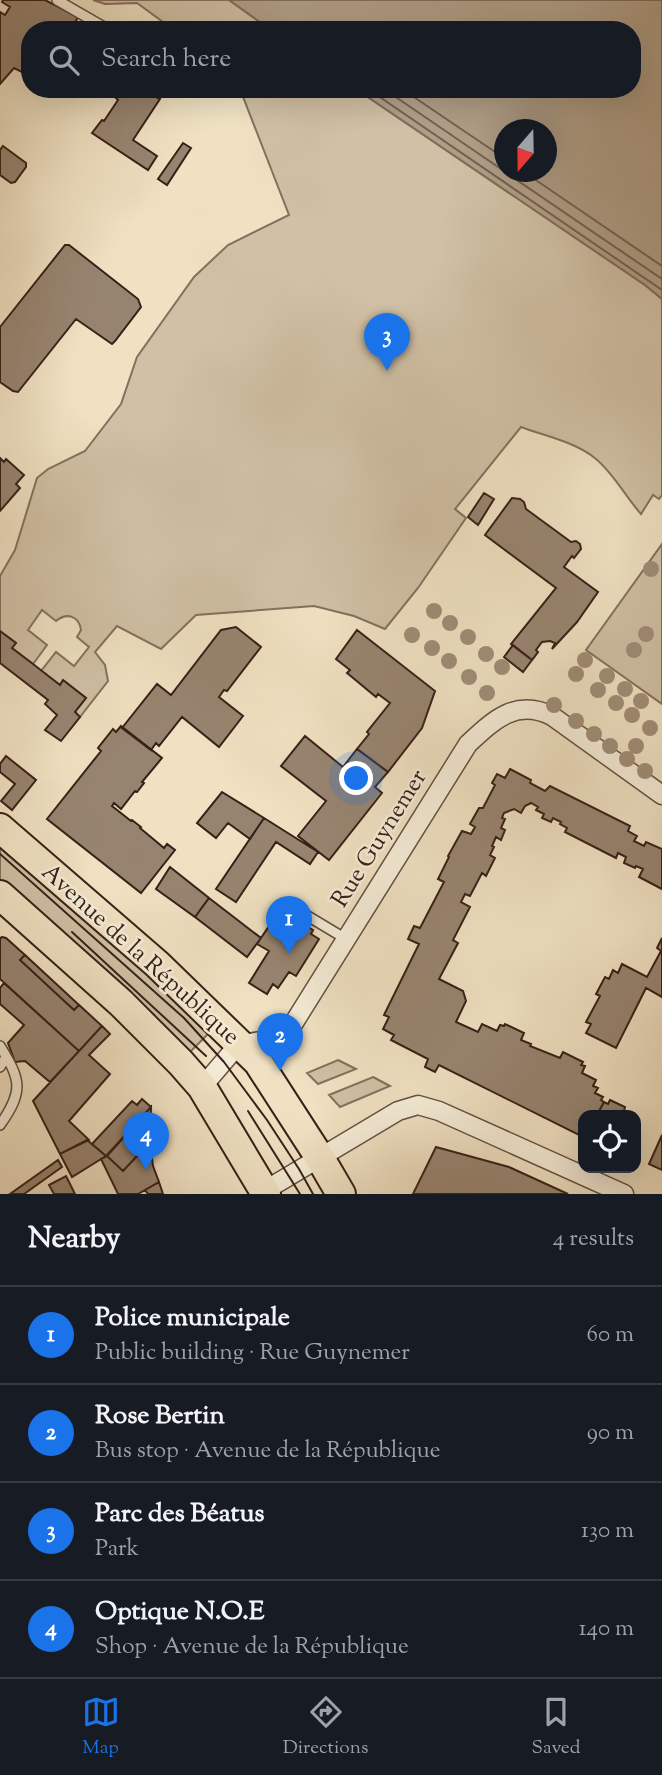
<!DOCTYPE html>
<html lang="en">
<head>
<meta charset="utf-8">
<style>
	:root { --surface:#171b24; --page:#242831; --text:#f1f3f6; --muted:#9ea1a6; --line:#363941; --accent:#1a73e8 }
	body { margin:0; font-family:"Sorts Mill Goudy",serif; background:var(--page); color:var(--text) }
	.controls { position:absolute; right:21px; bottom:21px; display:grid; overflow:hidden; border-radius:14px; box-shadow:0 7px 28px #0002 }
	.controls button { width:63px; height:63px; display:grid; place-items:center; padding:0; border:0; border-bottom:2px solid var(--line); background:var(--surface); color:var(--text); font:35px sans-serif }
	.compass { position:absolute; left:494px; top:119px; width:63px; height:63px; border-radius:50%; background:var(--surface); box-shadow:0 7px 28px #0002; rotate:200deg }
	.you { position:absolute; left:357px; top:779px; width:24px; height:24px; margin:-18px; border:5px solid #fff; border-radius:50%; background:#1a73e8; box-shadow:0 0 0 10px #1a73e833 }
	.badge { display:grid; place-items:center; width:46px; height:46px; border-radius:50%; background:var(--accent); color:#fff; font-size:23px; font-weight:700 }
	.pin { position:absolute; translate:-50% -58px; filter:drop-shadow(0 2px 4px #0008) }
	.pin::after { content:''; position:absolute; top:37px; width:24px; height:21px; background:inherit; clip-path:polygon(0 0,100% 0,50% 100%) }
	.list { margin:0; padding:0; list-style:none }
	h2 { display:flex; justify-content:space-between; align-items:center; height:91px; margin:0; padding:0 28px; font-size:30px }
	h2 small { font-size:23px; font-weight:400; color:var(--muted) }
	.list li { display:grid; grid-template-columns:46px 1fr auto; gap:21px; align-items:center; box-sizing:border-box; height:98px; padding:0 28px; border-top:2px solid var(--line) }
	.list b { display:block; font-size:26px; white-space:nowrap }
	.list p { margin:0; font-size:23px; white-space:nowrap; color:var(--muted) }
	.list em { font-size:23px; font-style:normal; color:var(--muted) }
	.icon { flex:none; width:38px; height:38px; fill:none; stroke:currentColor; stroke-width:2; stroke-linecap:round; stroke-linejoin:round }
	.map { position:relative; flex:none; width:662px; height:1194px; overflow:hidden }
	.search { position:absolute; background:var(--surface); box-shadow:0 7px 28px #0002; left:21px; right:21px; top:21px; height:77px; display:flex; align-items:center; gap:18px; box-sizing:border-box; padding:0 24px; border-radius:28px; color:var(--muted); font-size:26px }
	.sheet { height:483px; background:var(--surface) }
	nav { display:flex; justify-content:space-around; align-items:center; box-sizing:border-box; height:98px; border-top:2px solid var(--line); background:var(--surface); font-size:19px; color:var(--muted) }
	nav a { display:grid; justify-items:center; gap:4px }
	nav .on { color:var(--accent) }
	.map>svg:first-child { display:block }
</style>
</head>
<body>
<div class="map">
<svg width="662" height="1194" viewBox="0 0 662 1194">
	<rect width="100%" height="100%" fill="#efe1c2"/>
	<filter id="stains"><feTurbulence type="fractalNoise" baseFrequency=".00286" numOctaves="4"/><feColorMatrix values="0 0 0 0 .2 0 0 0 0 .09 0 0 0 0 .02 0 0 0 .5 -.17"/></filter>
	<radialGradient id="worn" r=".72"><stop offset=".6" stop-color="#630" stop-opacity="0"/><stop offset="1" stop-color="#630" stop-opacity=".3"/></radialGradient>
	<!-- green -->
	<path fill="#d0c0a5" stroke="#84705e" stroke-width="2" d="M93,0H229L271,30H174L137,3L105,4Z
		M240,89H356L645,285L662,299V495L659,499L653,495L641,514C625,496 614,474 596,459C576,442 545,436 521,427L455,509L466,518L418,588L385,629L354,616L314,606L196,615L161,649L117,626L95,652L105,665L108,681L80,717L75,712L86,698L64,681L60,685L41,671L56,652L74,666L89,647L77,637L81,630C79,616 67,612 56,621L42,610L28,630L47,645L33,664L12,648L16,643L0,631V576L15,550L37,478L48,469L85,451L121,404L137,357L194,277L228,245L289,215Z
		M662,544V704L586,650Z
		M0,843L212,1030L187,1055L120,989L0,881Z
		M338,1060L356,1069L318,1084L307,1073Z
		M373,1077L390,1086L340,1107L329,1095Z"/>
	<!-- water -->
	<path fill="#b09f88" stroke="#806c5b" stroke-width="2" fill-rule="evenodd" d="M229,0H662V299L645,285L356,89H632V30H271ZM504,130H546V172H504Z"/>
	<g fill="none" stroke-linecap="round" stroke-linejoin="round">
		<!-- shore -->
		<path stroke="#746050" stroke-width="2" d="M368,89L662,290
			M384,89L504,171
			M402,89L504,158
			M505,172L662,279
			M524,172L662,266"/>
	</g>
	<!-- building -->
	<path fill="#978470" stroke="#372017" stroke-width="2" d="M3,0H45L78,17L71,30H30V76L14,68L0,84V12L5,15L10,7L2,2Z
		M122,89H161L156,97L160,99L133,140L157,156L148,170L92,133L102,120L104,121L118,100L116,98Z
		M183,143L191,148L167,185L158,179Z
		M3,146L26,163V167L15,182L11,183L0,175V150Z
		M65,245H69L138,299L141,307L115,341L112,344L76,319L18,392L13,391L0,382V327Z
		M0,458L4,462L6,459L24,475L16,484L20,488L0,511Z
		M484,493L494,499L478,525L468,517Z
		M512,498L520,499L524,502L526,509L571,542L576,541L580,544L581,549L574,558L572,556L564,567L598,592L577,622L552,649L555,643L550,641L542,642L536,650L538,652L532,660L511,644L556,588L485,535Z
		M236,627L261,647L227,691L224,690L219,697L243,716L219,747L182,717L159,746L156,743L151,750L122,728L157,684L171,695L221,630Z
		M357,630L435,691L422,728L388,772L357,749L369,734L367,732L390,703L378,694L376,697L347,673L350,670L336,659Z
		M0,631L16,643L12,648L33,664L60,685L63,680L86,698L75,712L80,717L61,741L45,730L57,715L45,704L48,700L0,663Z
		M513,645L532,660L523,672L504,657Z
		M121,726L162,758L142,782L144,783L137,792L135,791L121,809L114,803L112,806L131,821L132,820L141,827L140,828L164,848L167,844L175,850L141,893L47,819L101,751L98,748L113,729L116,732Z
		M305,736L343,767L357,749L388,772L375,787L382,793L329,860L298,836L326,801L281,766Z
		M6,756L36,780L12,810L1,801L15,784L0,772V764Z
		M510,769L531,780L530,783L545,791L550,786L630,826L628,831L637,836L634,841L644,846L646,842L662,849V889L639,877L643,869L636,866L635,868L624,863L626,857L618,853L616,858L565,832L567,828L560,824L561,822L553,818L551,822L542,818L544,814L536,810L538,807L531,803L525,806L521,813L514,809L504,813L502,818L505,819L501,828L505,830L501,840L496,837L492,846L494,847L490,855L495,858L486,876L482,873L470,896L465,894L461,902L470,907L453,940L458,943L439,979L463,991L466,1001L456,1022L478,1032L482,1024L497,1031L500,1025L504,1026L505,1024L524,1033L521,1040L531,1044L530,1046L560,1058L563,1052L583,1062L581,1065L585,1066L582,1073L596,1080L593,1086L598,1088L595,1093L603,1097L601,1100L604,1102L597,1115H583V1137L439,1065L435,1072L425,1067L428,1059L391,1040L394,1035L383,1029L389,1017L384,1015L419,944L408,939L414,926L420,928L444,882L438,879L449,857L448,856L462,831L471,834L475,827L470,824L479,808H483L495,785L492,783L497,774L505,778Z
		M222,792L264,818L250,839L228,823L216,838L197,823Z
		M264,818L318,852L310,864L276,842L236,902L216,889Z
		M170,867L209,898L195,917L156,889Z
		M209,898L261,938L247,957L195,917Z
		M277,914L284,918L287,914L313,930L311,934L319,939L296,976L289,972L278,988L273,984L267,994L249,983L269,951L257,944Z
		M2,937L6,938L25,955L20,960L74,1010L79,1005L102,1026L79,1051L0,979V938Z
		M662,938V997L646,988L616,1048L586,1033L591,1024L586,1022L600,996L596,994L605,977L609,979L613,970L618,973L622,964L647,977L661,951L657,948Z
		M25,955L79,1005L74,1010L20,960Z
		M4,983L79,1051L50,1082L25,1061L15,1062L8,1043L24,1025L0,1004V988Z
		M102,1026L110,1034L89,1055L110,1074L69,1121L89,1140L60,1154L33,1101Z
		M142,1099L151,1107L106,1156L92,1144L132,1101L137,1105Z
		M610,1100L625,1107L624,1111L628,1113L626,1115H597L604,1102L608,1104Z
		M151,1107L150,1142L123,1171L107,1156Z
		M662,1135V1170L649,1164Z
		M87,1140L106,1156L72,1177L60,1154Z
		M150,1142L153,1166L159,1182L138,1194H118L101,1159L107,1156L123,1171Z
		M436,1147L509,1167L568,1194H413Z
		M58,1160L62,1167L24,1194H10Z
		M66,1176L75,1194H54L49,1185Z
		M159,1182L163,1194H148L145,1190Z"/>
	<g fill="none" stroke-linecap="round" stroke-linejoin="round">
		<!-- lane casing -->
		<g stroke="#655042" stroke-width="12">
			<path id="lane" d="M57,0L109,30
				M306,915L346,939
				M0,1046C21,1080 24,1091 0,1125
				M0,1067L6,1057"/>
		</g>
		<!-- street casing -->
		<g stroke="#655042" stroke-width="21">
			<path id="street" d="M202,1087L238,1045L266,1040L290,1029L468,744C494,720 516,698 552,716L662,795
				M264,1191L398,1111L418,1105L439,1111L624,1194"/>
		</g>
		<!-- primary casing -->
		<g stroke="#372017" stroke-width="32">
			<path id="primary" d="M0,828L157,964L258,1062L320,1158L341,1194
				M0,895L121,1003L181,1063L202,1087L266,1194"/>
		</g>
		<!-- lane -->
		<use href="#lane" stroke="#f5ecd7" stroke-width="9"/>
		<!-- street -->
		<use href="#street" stroke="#f5ecd7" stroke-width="18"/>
		<!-- primary -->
		<use href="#primary" stroke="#efe1c2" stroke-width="28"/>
		<!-- tram -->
		<path stroke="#372017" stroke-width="2" d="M0,854L184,1018L224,1062L267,1120L299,1169L313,1194
			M72,932L206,1056
			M248,1111L300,1194"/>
	</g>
	<!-- trees -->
	<g fill="#9f8d77">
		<circle cx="651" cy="569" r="8"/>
		<circle cx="434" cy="611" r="8"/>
		<circle cx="450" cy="623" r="8"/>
		<circle cx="646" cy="634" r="8"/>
		<circle cx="412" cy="635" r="8"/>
		<circle cx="468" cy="637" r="8"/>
		<circle cx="432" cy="648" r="8"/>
		<circle cx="634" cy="650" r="8"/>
		<circle cx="486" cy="654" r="8"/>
		<circle cx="585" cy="660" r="8"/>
		<circle cx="449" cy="661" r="8"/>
		<circle cx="502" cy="667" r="8"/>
		<circle cx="576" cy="674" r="8"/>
		<circle cx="607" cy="676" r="8"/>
		<circle cx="469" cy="677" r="8"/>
		<circle cx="625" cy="689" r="8"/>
		<circle cx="598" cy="690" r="8"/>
		<circle cx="487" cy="693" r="8"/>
		<circle cx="641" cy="701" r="8"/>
		<circle cx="616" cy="703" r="8"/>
		<circle cx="554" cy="705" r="8"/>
		<circle cx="632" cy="715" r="8"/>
		<circle cx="576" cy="721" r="8"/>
		<circle cx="650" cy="728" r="8"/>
		<circle cx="594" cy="734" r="8"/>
		<circle cx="610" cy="746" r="8"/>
		<circle cx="636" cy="746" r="8"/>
		<circle cx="627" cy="759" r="8"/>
		<circle cx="645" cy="771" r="8"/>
	</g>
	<g text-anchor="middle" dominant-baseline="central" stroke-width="5" stroke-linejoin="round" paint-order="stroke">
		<!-- street labels -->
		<g font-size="24" fill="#372017" stroke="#f5ecd7">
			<text transform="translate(380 839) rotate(-58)">Rue Guynemer</text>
			<text transform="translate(140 955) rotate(42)">Avenue de la République</text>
		</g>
	</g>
	<rect width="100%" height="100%" filter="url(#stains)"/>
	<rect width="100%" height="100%" fill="url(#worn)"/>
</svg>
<div class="controls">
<button><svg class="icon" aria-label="locate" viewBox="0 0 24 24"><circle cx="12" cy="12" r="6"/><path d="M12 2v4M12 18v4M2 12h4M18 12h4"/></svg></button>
</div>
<svg class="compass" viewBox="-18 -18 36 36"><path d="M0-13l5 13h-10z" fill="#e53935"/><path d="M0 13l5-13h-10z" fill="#9ea1a6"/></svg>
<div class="you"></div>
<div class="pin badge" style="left:289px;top:954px">1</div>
<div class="pin badge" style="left:280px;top:1071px">2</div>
<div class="pin badge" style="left:387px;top:371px">3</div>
<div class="pin badge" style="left:146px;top:1170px">4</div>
<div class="search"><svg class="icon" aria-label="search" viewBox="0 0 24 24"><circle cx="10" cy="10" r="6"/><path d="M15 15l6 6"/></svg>Search here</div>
</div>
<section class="sheet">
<h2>Nearby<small>4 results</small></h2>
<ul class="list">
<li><span class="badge">1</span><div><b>Police municipale</b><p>Public building · Rue Guynemer</p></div><em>60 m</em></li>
<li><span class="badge">2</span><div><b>Rose Bertin</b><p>Bus stop · Avenue de la République</p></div><em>90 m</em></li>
<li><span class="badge">3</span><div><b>Parc des Béatus</b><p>Park</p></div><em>130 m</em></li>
<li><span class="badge">4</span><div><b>Optique N.O.E</b><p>Shop · Avenue de la République</p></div><em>140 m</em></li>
</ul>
</section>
<nav>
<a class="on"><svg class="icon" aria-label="map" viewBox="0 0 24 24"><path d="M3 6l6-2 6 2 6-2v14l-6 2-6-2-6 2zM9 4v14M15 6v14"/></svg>Map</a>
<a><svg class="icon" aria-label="directions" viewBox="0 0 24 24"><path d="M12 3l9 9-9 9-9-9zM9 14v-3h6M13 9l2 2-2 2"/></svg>Directions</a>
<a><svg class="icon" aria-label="saved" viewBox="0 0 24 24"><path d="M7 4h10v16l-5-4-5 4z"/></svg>Saved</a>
</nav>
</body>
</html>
